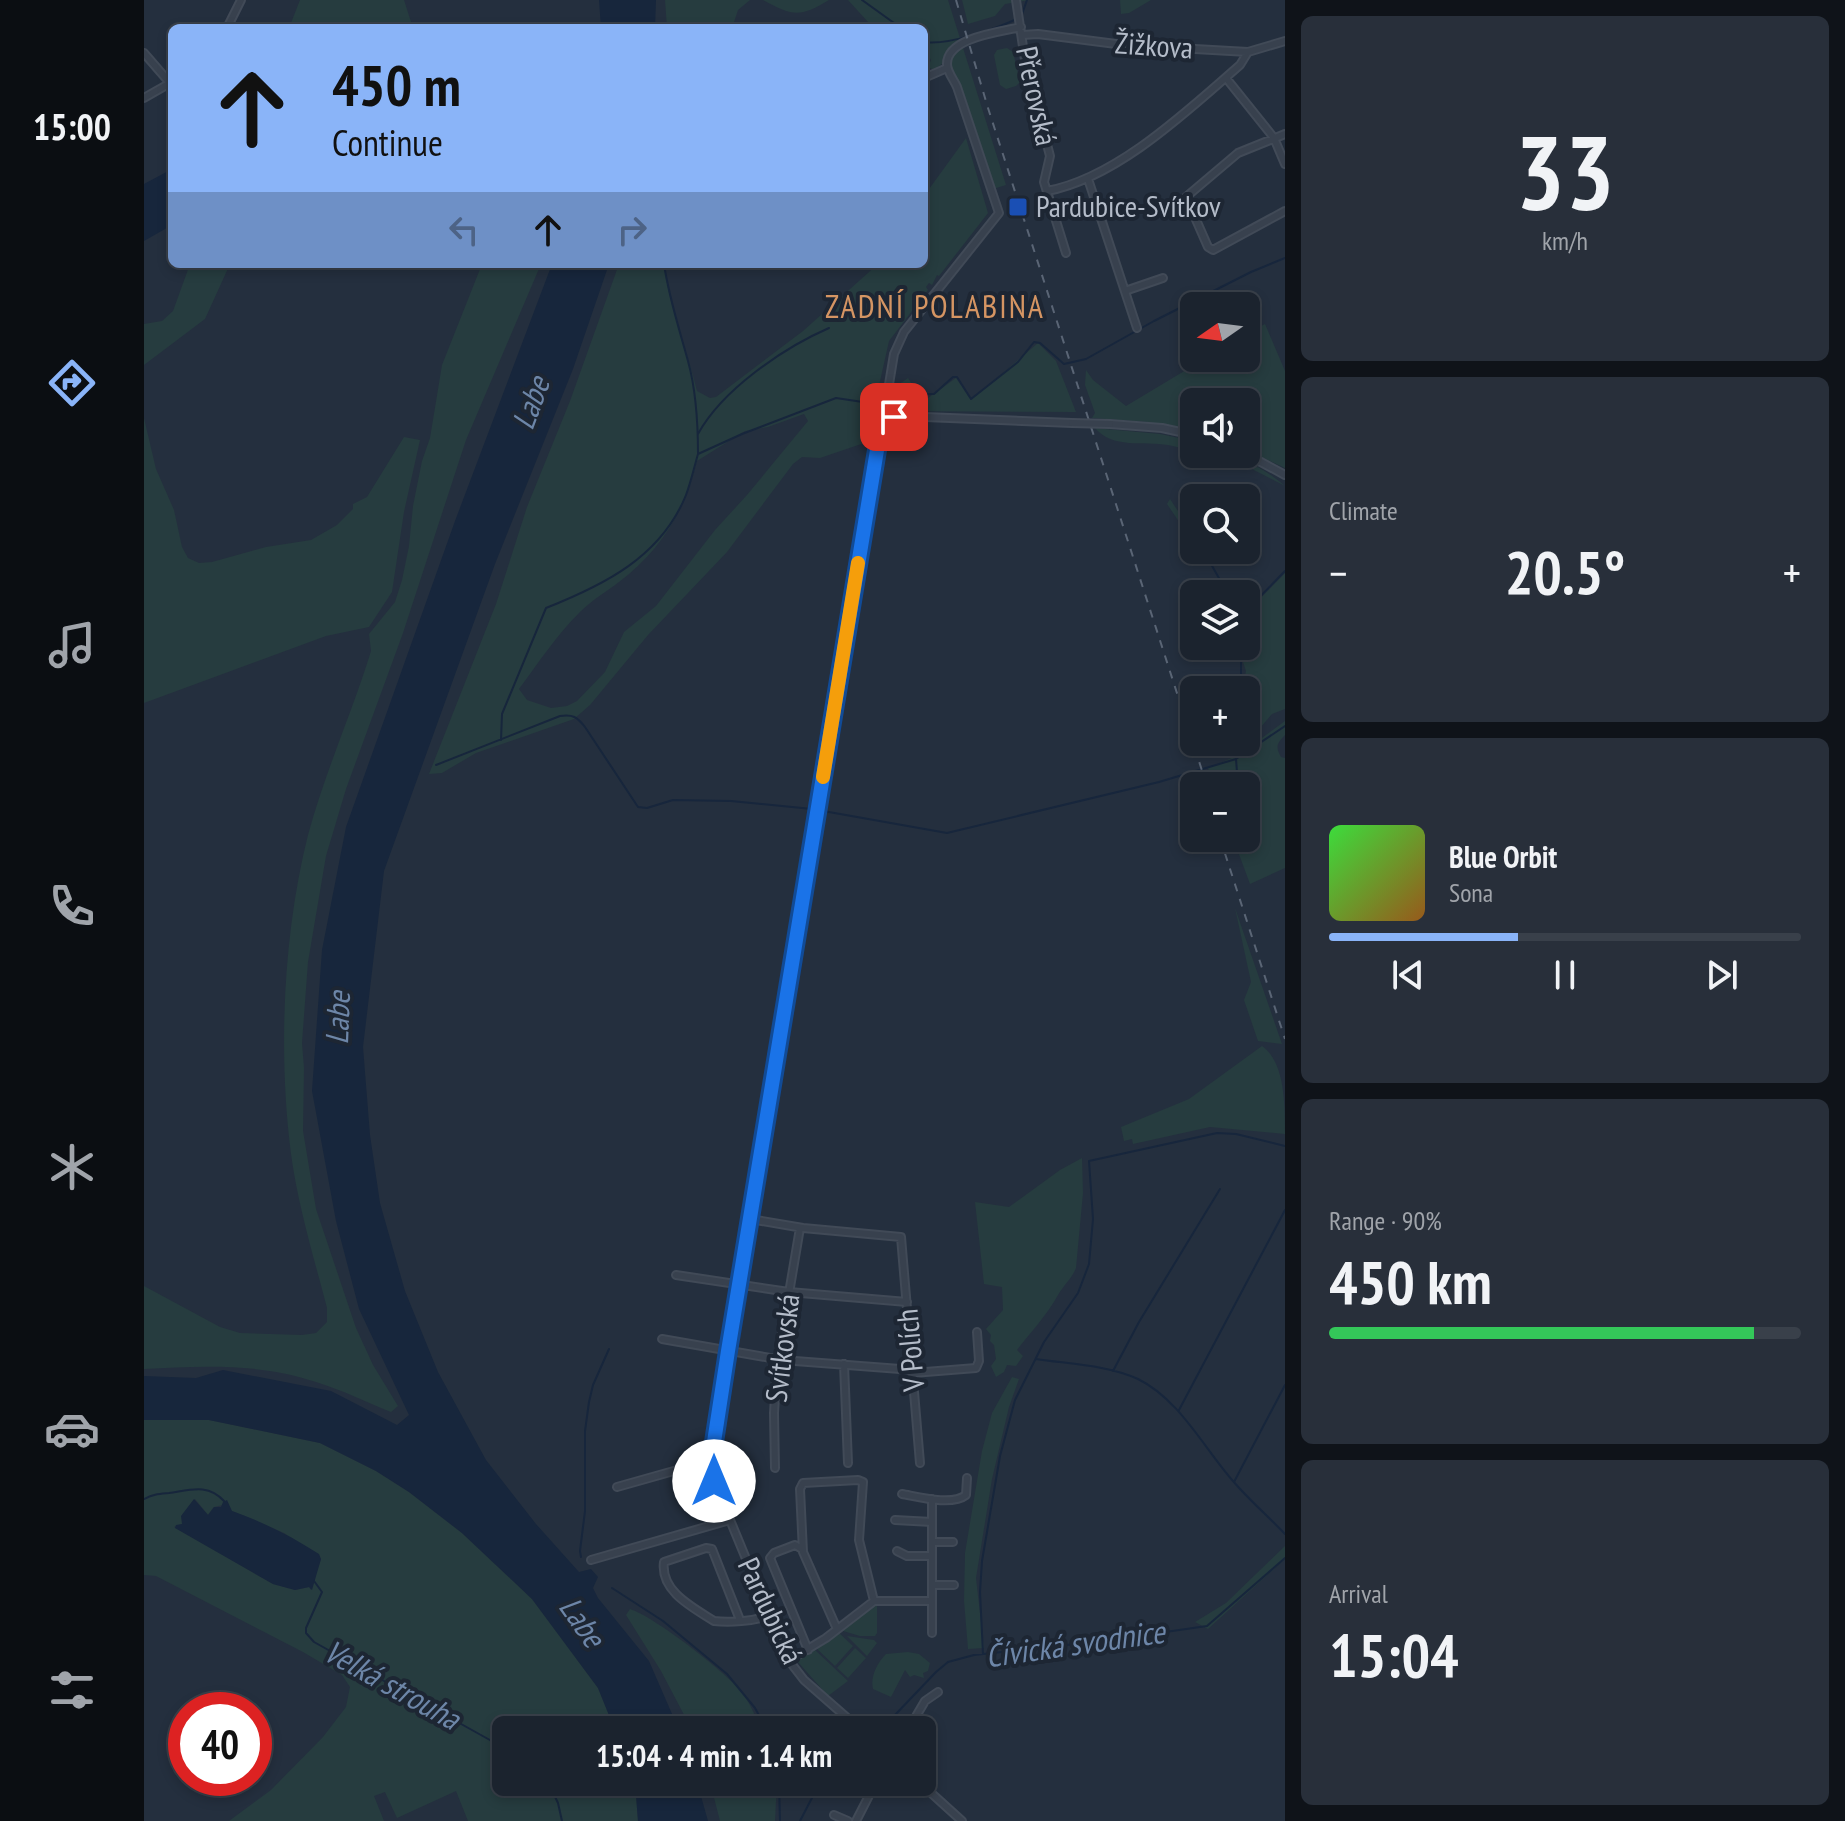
<!DOCTYPE html>
<meta charset="utf-8">
<style>
:root{--surface:#1b232e;--page:#282f3a;--text:#f1f3f6;--muted:#a0a4aa;--line:#39404a;--accent:#8ab4f8}
body{margin:0;font-family:"PT Sans Narrow",sans-serif;background:var(--page);color:var(--text);height:100vh;display:flex;flex-direction:column;font-size:30px;white-space:nowrap}
*{box-sizing:border-box;margin:0}
p{font-size:26px;color:var(--muted)}
.icon{flex:none;width:44px;height:44px;fill:none;stroke:currentColor;stroke-width:2;stroke-linecap:round;stroke-linejoin:round}
.map{position:relative;flex:1;overflow:hidden}
.drawer{display:flex;flex-direction:column;gap:16px;padding:16px;background:#0f1319;width:560px}
.drawer>*{flex:none}
.hud{position:absolute;left:24px;top:24px;width:760px;height:244px;border-radius:12px;box-shadow:0 4px 12px #0003,0 0 0 2px var(--line);background:#8ab4f8;color:#111;overflow:hidden}
.needle{width:52px;rotate:256deg}
.tools{position:absolute;left:1036px;top:292px;display:grid;gap:16px}
.tools a{display:grid;place-items:center;width:80px;height:80px;border-radius:12px;background:var(--surface);box-shadow:0 4px 12px #0003,0 0 0 2px var(--line);font-size:40px}
.speed{position:absolute;left:24px;top:1692px;display:flex;gap:16px;font-size:40px;font-weight:700;text-align:center}
.speed>*{display:grid;place-content:center;width:104px;height:104px;border-radius:50%;background:var(--surface);box-shadow:0 4px 12px #0003,0 0 0 2px var(--line);line-height:1}
.speed .limit{border:12px solid #d22;background:#fff;color:#111}
.pin{position:absolute;display:grid;place-items:center;width:68px;height:68px;color:#fff;margin:-34px;border-radius:16px;box-shadow:0 4px 12px #0006}
.me{position:absolute;width:88px;margin:-44px;rotate:0deg;stroke-linejoin:round;filter:drop-shadow(0 0 6px #0008)}
.turn{display:flex;align-items:center;gap:28px;height:168px;padding:0 32px;font-size:36px}
.turn .icon{width:104px;height:104px;stroke-width:2.5}
.turn b{display:block;font-size:56px;line-height:68px}
.lanes{display:flex;align-items:center;height:76px;padding:0 32px;background:#0003;justify-content:center;gap:40px;direction:ltr}
.lanes .off{opacity:.35}
.big{font-size:60px;font-weight:800;line-height:1.1}
.drawer .tile{flex:1;display:flex;flex-direction:column;justify-content:center;gap:12px;min-width:0;padding:0 28px;border-radius:12px;background:var(--page)}
.drawer .dial{align-items:center;gap:0}
.dial b{font-size:104px;line-height:1}
.song{display:flex;align-items:center;gap:24px}
.cover{width:96px;height:96px;border-radius:12px;background:linear-gradient(135deg,hsl(120 70% 55%),hsl(30 70% 35%))}
.played{height:8px;border-radius:4px;background:linear-gradient(90deg,var(--accent) 40%,var(--line) 40%)}
.keys{display:flex;justify-content:space-around;direction:ltr}
.heat{display:flex;justify-content:space-between;align-items:center;font-size:44px;direction:ltr}
.charge{height:12px;border-radius:6px;background:linear-gradient(90deg,#34c759 90%,var(--line) 0)}
.trip{position:absolute;left:348px;top:1716px;width:444px;height:80px;border-radius:12px;background:var(--surface);box-shadow:0 4px 12px #0003,0 0 0 2px var(--line);font-weight:800;line-height:80px;text-align:center}
main{display:flex;flex:1;min-height:0}
.menu{display:flex;flex-direction:column;width:144px;justify-content:space-around;align-items:center;background:#0b0e12;color:var(--muted)}
.menu .icon{width:56px;height:56px}
.menu .on{color:var(--accent)}
.menu b{font-size:36px;color:var(--text)}
.map>svg:first-child{display:block}
</style>
<main>
<nav class="menu">
<b>15:00</b>
<svg class="icon on" aria-label="directions" viewBox="0 0 24 24"><path d="M12 3l9 9-9 9-9-9zM9 14v-3h6M13 9l2 2-2 2"/></svg>
<svg class="icon" aria-label="music" viewBox="0 0 24 24"><path d="M9 18V5l10-2v13"/><circle cx="6" cy="18" r="3"/><circle cx="16" cy="16" r="3"/></svg>
<svg class="icon" aria-label="phone" viewBox="0 0 24 24"><path d="M5 4h4l2 5-3 2q2 4 5 5l2-3 5 2v4C11 20 4 13 5 4z"/></svg>
<svg class="icon" aria-label="climate" viewBox="0 0 24 24"><path d="M12 3v18M4 7l16 10M4 17L20 7"/></svg>
<svg class="icon" aria-label="car" viewBox="0 0 24 24"><path d="M5 17H2v-5l4-1 3-4h7l3 4 3 1v5h-3M9 17h6M6 11h13"/><circle cx="7" cy="17" r="2"/><circle cx="17" cy="17" r="2"/></svg>
<svg class="icon" aria-label="filters" viewBox="0 0 24 24"><path d="M4 7h16M4 17h16"/><circle cx="9" cy="7" r="2"/><circle cx="15" cy="17" r="2"/></svg>
</nav>
<div class="map">
<svg width="1141" height="1821" viewBox="0 0 1141 1821">
<rect width="100%" height="100%" fill="#242f3e"/>
<path fill="#263c3f" fill-rule="evenodd" d="M 156,0 L 260,0 L 269,28 L 145,28 Z
M 521,0 L 606,0 L 594,10 L 588,28 L 523,28 Z
M 619,0 L 685,0 C 655,18 649,16 619,0 Z
M 704,0 L 804,0 L 862,185 L 849,189 C 841,165 817,73 799,63 L 790,70 L 784,67 L 787,60 L 780,49 L 780,28 L 749,28 L 724,22 Z
M 818,0 L 886,0 L 861,4 L 851,16 L 824,24 Z
M 976,0 L 1007,0 L 985,13 L 977,14 Z
M 863,48 L 869,52 L 876,82 L 872,86 L 862,89 L 856,85 L 850,55 L 853,50 Z
M 822,138 L 844,213 L 795,276 L 793,275 L 788,285 L 785,283 L 782,287 L 784,290 L 745,341 L 730,408 L 731,414 L 725,414 L 727,444 L 723,442 L 676,458 L 658,457 L 649,464 L 583,552 L 504,635 L 446,705 L 430,719 L 332,753 L 298,773 L 285,774 L 352,604 L 383,507 L 426,401 L 475,264 L 520,264 C 525,308 543,348 553,391 L 566,398 L 572,397 L 659,331 L 734,264 L 780,264 L 780,196 ZM 660,414 L 664,421 L 603,495 L 571,530 L 512,606 L 480,632 L 461,672 L 433,701 L 423,706 L 407,708 L 383,700 L 375,689 C 395,662 412,636 436,612 C 448,600 462,592 475,582 C 517,550 541,511 553,461 L 601,431 L 624,427 Z
M 46,264 L 86,264 L 61,319 L 0,365 L 0,324 L 18,321 L 29,311 Z
M 338,264 L 397,264 L 322,440 L 259,633 L 202,789 L 182,856 L 164,962 L 158,1043 L 160,1068 L 159,1131 L 172,1209 L 212,1328 L 229,1365 L 254,1406 L 247,1412 C 222,1402 198,1390 172,1382 C 117,1363 57,1366 0,1369 L 0,1286 L 76,1327 L 96,1333 L 158,1335 L 172,1333 L 183,1322 L 183,1308 C 170,1258 154,1206 147,1154 C 134,1053 139,934 164,835 C 181,772 208,713 227,651 L 225,634 L 251,602 L 258,580 L 265,546 L 269,506 L 278,461 L 286,438 L 298,365 Z
M 1121,324 L 1141,371 L 1141,468 L 1102,450 L 1102,402 L 1050,402 L 1050,431 L 1003,422 L 948,418 L 951,413 L 941,385 L 942,370 L 949,380 L 982,406 L 1062,358 L 1102,358 L 1102,334 Z
M 894,343 L 912,361 L 932,412 L 746,411 L 784,398 L 812,378 L 827,400 Z
M 764,378 L 770,387 L 753,400 L 746,401 L 748,389 Z
M 0,418 L 12,469 L 30,510 L 38,547 L 44,558 L 55,563 L 68,562 L 122,547 L 167,540 L 193,525 L 209,509 L 209,504 L 223,497 L 260,437 L 276,440 L 260,512 L 248,592 L 225,627 L 182,636 L 0,703 Z
M 951,428 L 1016,434 L 1050,441 L 1050,451 C 1042,449 1033,447 1024,445 C 1000,441 968,449 951,428 Z
M 1065,454 C 1095,454 1118,467 1141,486 L 1102,466 Z
M 1026,499 L 1050,535 L 1050,544 L 1023,504 Z
M 1141,573 L 1141,709 L 1128,714 L 1104,742 L 1104,696 L 1099,689 L 1102,671 L 1099,662 L 1099,646 L 1102,646 L 1102,620 L 1110,605 Z
M 1141,721 L 1141,735 C 1133,743 1131,747 1137,757 L 1141,758 L 1141,868 L 1106,884 L 1089,838 L 1102,838 L 1102,786 L 1070,786 L 1064,768 L 1095,755 Z
M 1091,908 L 1138,1044 L 1114,1041 L 1100,1000 L 1107,982 Z
M 1118,1046 C 1141,1062 1141,1104 1141,1134 L 1066,1127 L 989,1144 L 988,1139 L 980,1141 L 977,1127 L 1045,1099 Z
M 938,1158 L 939,1193 L 932,1268 C 928,1278 920,1285 914,1295 C 903,1315 886,1333 873,1350 L 879,1356 L 872,1366 L 863,1365 L 860,1372 L 852,1377 L 847,1366 L 852,1359 L 850,1345 L 846,1341 L 847,1335 L 842,1329 L 859,1310 L 858,1287 L 840,1284 L 831,1202 L 865,1207 L 916,1170 Z
M 868,1377 L 875,1379 L 865,1407 L 848,1479 L 832,1578 L 840,1648 L 824,1649 L 820,1601 L 821,1553 L 838,1451 L 848,1413 Z
M 0,1420 L 65,1420 L 176,1443 L 232,1471 L 265,1492 L 318,1533 L 388,1599 L 454,1688 L 471,1730 L 362,1730 L 362,1782 L 491,1782 L 494,1821 L 324,1821 L 312,1791 L 253,1818 L 241,1792 L 230,1796 L 240,1821 L 85,1821 L 127,1790 L 179,1737 L 202,1707 L 206,1687 L 198,1675 L 159,1652 L 12,1576 L 0,1575 ZM 51,1499 L 64,1515 L 70,1507 L 79,1505 L 79,1502 L 88,1511 L 140,1533 L 177,1559 L 167,1590 L 165,1587 L 151,1590 L 129,1584 L 30,1527 L 38,1524 L 39,1514 Z
M 1141,1546 L 1141,1559 L 1064,1629 L 1051,1622 L 1082,1603 Z
M 733,1604 L 733,1633 L 731,1636 L 716,1636 L 696,1630 L 726,1606 Z
M 486,1609 C 511,1617 580,1671 597,1691 C 606,1702 611,1717 618,1730 L 548,1730 L 517,1671 L 482,1615 Z
M 694,1632 L 709,1646 L 691,1666 L 672,1648 Z
M 703,1636 L 730,1640 L 733,1643 L 723,1656 Z
M 711,1648 L 722,1658 L 704,1678 L 693,1668 Z
M 670,1649 L 704,1681 L 684,1696 L 654,1662 L 655,1658 Z
M 764,1652 L 775,1654 L 786,1663 L 784,1671 L 779,1673 L 780,1678 L 770,1675 L 766,1677 L 761,1670 L 747,1697 L 729,1689 C 726,1677 733,1663 742,1654 Z
M 566,1782 L 633,1782 L 631,1821 L 576,1821 Z"/>
<path fill="#17263c" d="M 455,0 L 512,0 L 511,28 L 457,28 Z
M 28,169 L 28,225 L 0,241 L 0,184 Z
M 408,264 L 465,264 L 429,369 L 351,564 L 240,871 L 219,1047 L 226,1135 L 236,1203 L 261,1291 L 294,1372 L 342,1460 L 392,1524 L 435,1572 L 447,1569 L 454,1577 L 449,1588 L 454,1598 L 505,1661 L 535,1730 L 471,1730 L 454,1688 L 388,1599 L 318,1533 L 265,1492 L 232,1471 L 176,1443 L 65,1420 L 0,1420 L 0,1376 L 52,1378 L 79,1370 L 187,1391 L 253,1425 L 265,1415 L 215,1309 L 192,1221 L 168,1091 L 178,950 L 202,827 L 311,521 Z
M 50,1499 L 64,1515 L 70,1507 L 77,1507 L 79,1502 L 83,1500 L 88,1511 C 119,1522 147,1536 175,1554 L 177,1559 L 168,1590 L 165,1587 L 151,1590 L 129,1584 L 31,1528 L 32,1525 L 38,1524 L 37,1516 Z
M 491,1782 L 553,1782 L 564,1821 L 494,1821 Z"/>
<g fill="none" stroke-linecap="round" stroke-linejoin="round">
<path stroke="#17263c" stroke-width="2" d="M 718,0 L 757,28
M 780,42 C 803,46 855,28 877,17 L 883,0
M 520,264 C 525,298 535,328 544,361 C 552,390 554,424 554,454
M 735,404 L 738,405
M 744,406 C 763,402 769,393 790,394 L 809,377 L 813,377 L 827,399 L 874,362 L 890,342 L 896,343 L 920,364 L 942,359 L 1010,321 L 1107,272 L 1141,258
M 554,434 C 578,390 639,348 685,328
M 1036,512 L 1050,535
M 1059,550 L 1084,594
M 1102,611 L 1141,571
M 1097,690 L 1097,646
M 357,740 L 358,714 L 402,608 C 460,585 517,557 542,495 C 547,482 550,468 554,454 L 598,434 L 692,398 L 732,404
M 1096,757 L 1096,742
M 1092,759 L 1094,786
M 292,765 L 416,716 C 429,714 433,717 441,727 L 494,807 L 503,808 L 529,800 L 587,801 L 668,809 L 803,833 L 1015,782 L 1092,759 L 1141,726
M 892,1359 C 924,1364 964,1365 994,1379 C 1035,1399 1060,1448 1089,1481 C 1105,1500 1124,1516 1141,1534
M 969,1371 L 995,1322 L 1076,1189
M 1035,1410 L 1141,1210
M 1090,1482 L 1141,1385
M 0,1499 C 10,1494 14,1494 25,1493 C 46,1490 64,1483 80,1501
M 437,1557 L 436,1551 L 441,1511 L 441,1431 L 445,1402 L 449,1385 L 465,1349
M 170,1581 L 178,1592 L 162,1628 L 162,1633 L 170,1642 L 362,1749
M 468,1588 L 519,1621 L 583,1674 L 611,1708 L 623,1730
M 839,1654 L 836,1592 L 838,1561 L 856,1456 L 871,1400 L 900,1342 L 934,1293 L 945,1264 L 949,1219 L 945,1161 L 1073,1133 L 1092,1134 L 1141,1146
M 721,1730 L 726,1725 L 750,1716 L 792,1672 L 804,1662 L 830,1655 L 959,1641 L 1063,1626 L 1141,1558
M 404,1782 L 414,1803 L 418,1821
M 635,1782 L 636,1821
M 656,1821 L 670,1794 L 683,1782"/>
<g stroke="#414a57" stroke-width="10">
<path id="minor" d="M 872,0 L 881,60 L 906,156 L 900,182 L 922,253
M 83,28 L 97,0
M 878,35 L 894,34 L 980,45 L 1104,52 L 1141,41
M 0,53 L 26,83
M 780,78 L 803,68
M 1082,78 L 1130,138 L 1141,164
M 0,98 L 28,82
M 1141,134 L 1094,153 L 1042,197 L 1064,247 L 1069,250 L 1141,211
M 944,179 L 993,328
M 903,191 C 973,178 1043,111 1096,65 L 1104,52
M 981,291 L 1019,278
M 739,424 L 748,418 L 756,416 L 928,423
M 966,424 L 1018,428 L 1050,435
M 1102,454 L 1141,475
M 606,1219 L 659,1228 L 757,1237 L 776,1463
M 532,1275 L 645,1292 L 763,1302
M 518,1339 L 638,1360 L 769,1370
M 700,1364 L 704,1463
M 769,1373 L 832,1368 L 835,1361 L 833,1332
M 631,1468 L 630,1413 L 633,1364 L 656,1228
M 473,1487 L 558,1463 L 567,1462
M 758,1494 C 775,1497 808,1506 822,1495 L 823,1478
M 751,1520 L 788,1522
M 788,1542 L 809,1542
M 658,1549 L 651,1545 L 630,1553 L 626,1558 L 664,1650
M 753,1551 L 763,1556 L 788,1556
M 447,1560 L 586,1520
M 788,1585 L 810,1585
M 730,1601 L 788,1601
M 596,1620 L 568,1549 L 562,1548 L 520,1562 C 516,1591 548,1607 570,1621 C 586,1623 609,1621 625,1616
M 693,1629 L 659,1552 L 656,1489 L 659,1483 L 714,1480 L 719,1482 L 715,1540 L 730,1601
M 788,1633 L 788,1499
M 644,1661 L 682,1638 L 730,1601
M 717,1730 L 660,1680 L 643,1658 L 572,1486 L 568,1470 L 568,1455 L 750,354 L 760,332 L 855,213 L 813,87 C 810,80 803,72 803,64 C 803,37 857,32 877,27
M 764,1730 L 781,1701 L 794,1692
M 775,1782 L 818,1821
M 690,1815 L 704,1821
M 712,1821 L 732,1782"/>
</g>
<use href="#minor" stroke="#38414e" stroke-width="6"/>
<path stroke="#5a6575" stroke-width="2" stroke-dasharray="8 8" stroke-linecap="butt" d="M 812,0 L 844,108 L 1063,786
M 1076,838 L 1141,1039"/>
<g stroke="#414a57" stroke-width="10" stroke-linecap="butt">
<path id="minor-bridge" d="M 928,423 L 966,424"/>
</g>
<use href="#minor-bridge" stroke="#38414e" stroke-width="6"/>
</g>
<g fill="none" stroke-linecap="round" stroke-linejoin="round">
<g stroke="#114b97" stroke-width="20">
<path id="route" d="M 570,1481 L 568,1455 L 584,1351 L 736,432 L 739,424 L 750,417"/>
</g>
<use href="#route" stroke="#1a73e8" stroke-width="14"/>
<path stroke="#f59e0b" stroke-width="14" d="M 679,777 L 714,563"/>
</g>
<rect fill="#1a4fb4" stroke="#1d2633" stroke-width="3" x="864" y="197" width="20" height="20" rx="4"/>
<g text-anchor="middle" stroke-width="8" stroke-linejoin="round" paint-order="stroke">
<g font-size="30" fill="#b4bcc9" stroke="#1d2633">
<text transform="translate(1010 46) rotate(4)" y="10">Žižkova</text>
<text transform="translate(892 96) rotate(78)" y="10">Přerovská</text>
<text transform="translate(639 1348) rotate(-83)" y="10">Svítkovská</text>
<text transform="translate(767 1350) rotate(-95)" y="10">V Polích</text>
<text transform="translate(626 1611) rotate(65)" y="10">Pardubická</text>
</g>
<g font-size="30" fill="#b4bcc9" stroke="#1d2633" text-anchor="start">
<text x="892" y="217">Pardubice-Svítkov</text>
</g>
<g font-size="32" letter-spacing="2" fill="#d59563" stroke="#1d2633">
<text x="791" y="318">ZADNÍ POLABINA</text>
</g>
<g font-size="32" font-style="italic" fill="#6d86a8" stroke="#1d2633">
<text transform="translate(387 403) rotate(-70)" y="11">Labe</text>
<text transform="translate(194 1018) rotate(-88)" y="11">Labe</text>
<text transform="translate(438 1622) rotate(55)" y="11">Labe</text>
<text transform="translate(931 1644) rotate(-8)" y="11">Čívická svodnice</text>
<text transform="translate(248 1685) rotate(29)" y="11">Velká strouha</text>
</g>
</g>
</svg>
<div class="tools">
<a><svg class="needle" viewBox="-14 -14 28 28"><path d="M0-13l5 13h-10z" fill="#e53935"/><path d="M0 13l5-13h-10z" fill="#a0a4aa"/></svg></a>
<a><svg class="icon" aria-label="sound" viewBox="0 0 24 24"><path d="M4 9h4l5-4v14l-5-4H4zM17 9q2 3 0 6"/></svg></a>
<a><svg class="icon" aria-label="search" viewBox="0 0 24 24"><circle cx="10" cy="10" r="6"/><path d="M15 15l6 6"/></svg></a>
<a><svg class="icon" aria-label="layers" viewBox="0 0 24 24"><path d="M12 4l9 5-9 5-9-5zM3 14l9 5 9-5"/></svg></a>
<a>+</a>
<a>−</a>
</div>
<div class="speed"><div class="limit">40</div></div>
<div class="pin" style="left:750px;top:417px;background:#d93025"><svg class="icon" aria-label="arrive" viewBox="0 0 24 24"><path d="M6 21V4h12l-3 4 3 4H6"/></svg></div>
<svg class="me" style="left:570px;top:1481px" viewBox="-20 -20 40 40"><circle r="19" fill="#fff"/><path d="M0-13L10 11 0 6-10 11z" fill="#1a73e8"/></svg>
<div class="trip">15:04 · 4 min · 1.4 km</div>
<div class="hud">
<div class="turn"><svg class="icon" aria-label="ahead" viewBox="0 0 24 24"><path d="M12 20V5M6 11l6-6 6 6"/></svg><div><b>450 m</b>Continue</div></div>
<div class="lanes"><svg class="icon off" aria-label="left" viewBox="0 0 24 24"><path d="M17 20v-9H6M10 6l-5 5 5 5"/></svg><svg class="icon" aria-label="ahead" viewBox="0 0 24 24"><path d="M12 20V5M6 11l6-6 6 6"/></svg><svg class="icon off" aria-label="right" viewBox="0 0 24 24"><path d="M7 20v-9h11M14 6l5 5-5 5"/></svg></div>
</div>
</div>
<section class="drawer">
<div class="tile dial"><b>33</b><p>km/h</p></div>
<div class="tile"><p>Climate</p>
<div class="heat"><a>−</a><b class="big">20.5°</b><a>+</a></div>
</div>
<div class="tile">
<div class="song"><i class="cover"></i><div><b>Blue Orbit</b><p>Sona</p></div></div>
<div class="played"></div>
<div class="keys"><svg class="icon" aria-label="previous" viewBox="0 0 24 24"><path d="M18 5L8 12l10 7zM5 5v14"/></svg><svg class="icon" aria-label="pause" viewBox="0 0 24 24"><path d="M8 5v14M16 5v14"/></svg><svg class="icon" aria-label="next" viewBox="0 0 24 24"><path d="M6 5l10 7-10 7zM19 5v14"/></svg></div>
</div>
<div class="tile"><p>Range · 90%</p><b class="big">450 km</b><div class="charge"></div></div>
<div class="tile"><p>Arrival</p><b class="big">15:04</b></div>
</section>
</main>
